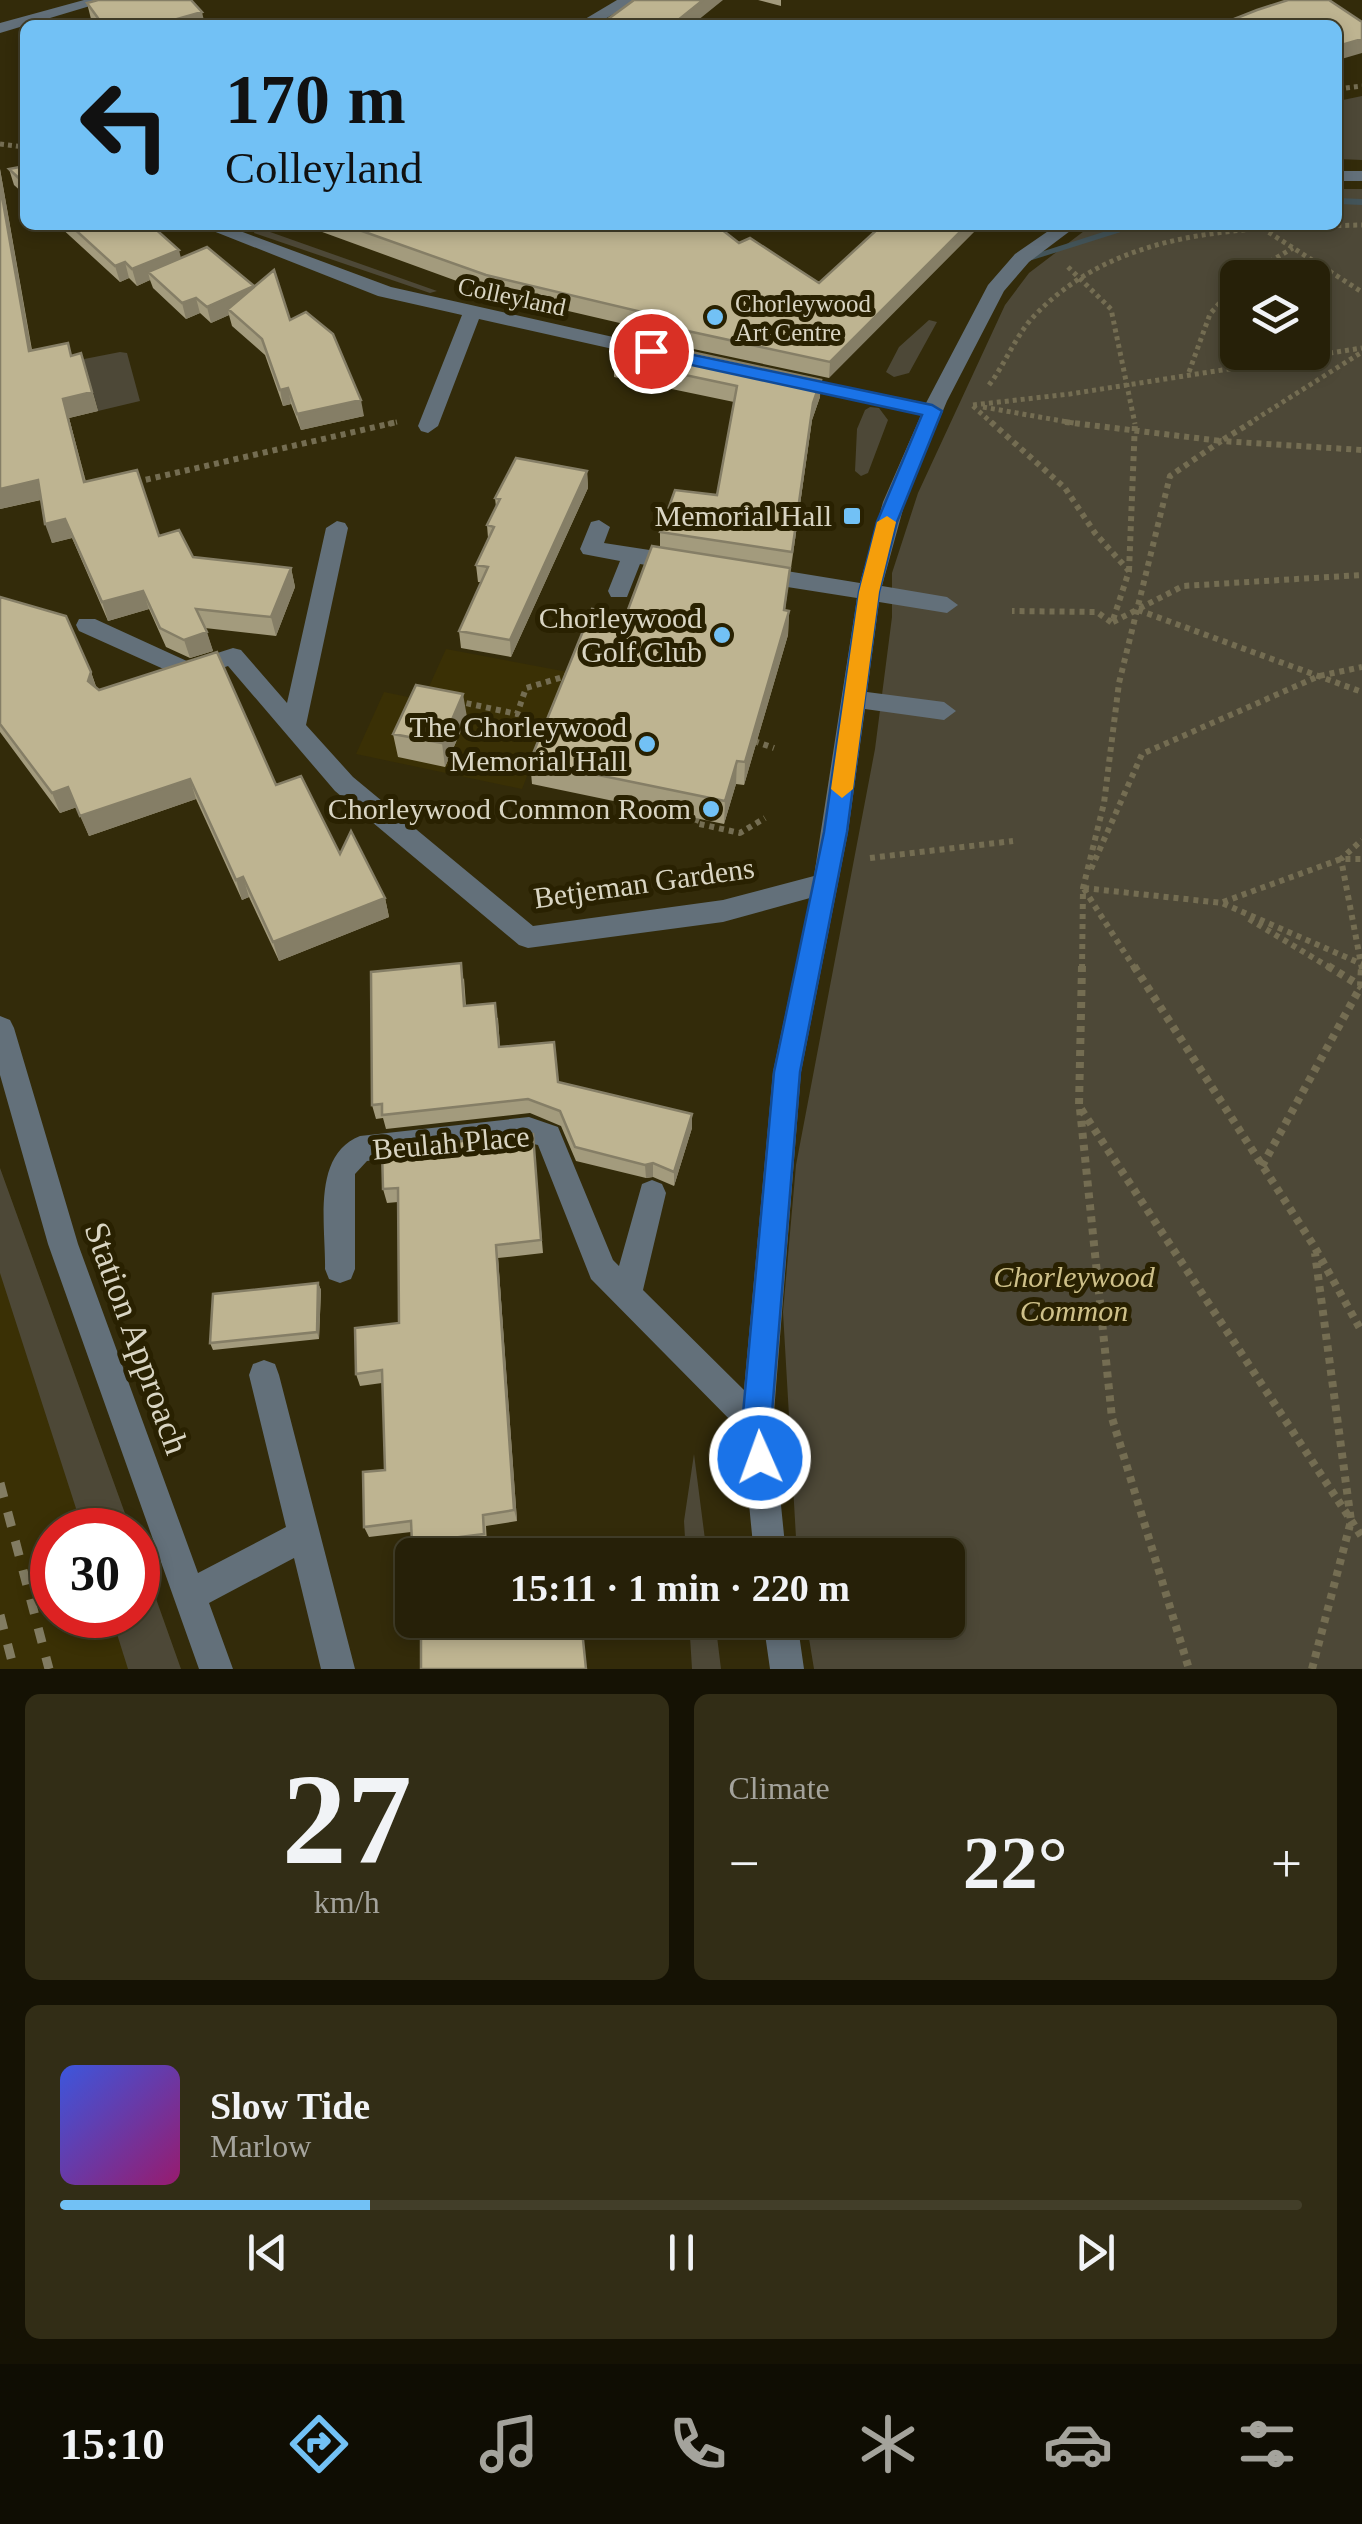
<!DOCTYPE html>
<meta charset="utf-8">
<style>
:root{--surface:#262008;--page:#322d16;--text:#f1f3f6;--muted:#a4a39c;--line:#423e29;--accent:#72c1f5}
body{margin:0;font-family:"Times New Roman",serif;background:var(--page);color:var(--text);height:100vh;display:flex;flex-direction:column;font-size:38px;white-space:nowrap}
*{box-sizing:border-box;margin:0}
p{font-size:32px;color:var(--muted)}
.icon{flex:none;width:55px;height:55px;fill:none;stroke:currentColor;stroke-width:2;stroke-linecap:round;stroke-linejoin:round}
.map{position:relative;height:1669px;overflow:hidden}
.side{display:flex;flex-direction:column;gap:25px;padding:25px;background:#151204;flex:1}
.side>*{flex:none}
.top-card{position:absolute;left:20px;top:20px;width:1322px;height:210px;border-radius:15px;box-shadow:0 5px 15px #0003,0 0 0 2px var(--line);background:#72c1f5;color:#111;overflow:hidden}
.tools{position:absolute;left:1220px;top:260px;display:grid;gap:20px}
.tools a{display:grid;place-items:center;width:110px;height:110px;border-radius:15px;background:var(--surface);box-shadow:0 5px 15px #0003,0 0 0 2px var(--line);font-size:50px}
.speed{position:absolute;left:30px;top:1508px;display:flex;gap:20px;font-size:50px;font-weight:700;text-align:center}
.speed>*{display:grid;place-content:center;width:130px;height:130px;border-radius:50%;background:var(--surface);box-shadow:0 5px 15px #0003,0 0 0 2px var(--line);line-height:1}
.speed .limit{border:15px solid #d22;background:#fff;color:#111}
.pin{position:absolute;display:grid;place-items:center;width:85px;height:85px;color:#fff;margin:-42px;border:5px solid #fff;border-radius:50%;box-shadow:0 2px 10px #0007}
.me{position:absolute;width:110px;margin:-55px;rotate:358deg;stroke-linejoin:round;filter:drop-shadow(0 0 8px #0008)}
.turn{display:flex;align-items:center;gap:35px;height:210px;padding:0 40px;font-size:45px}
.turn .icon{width:130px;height:130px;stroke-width:2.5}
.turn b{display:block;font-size:70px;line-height:85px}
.big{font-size:75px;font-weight:700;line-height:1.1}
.side .tile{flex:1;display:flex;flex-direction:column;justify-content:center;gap:15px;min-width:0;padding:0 35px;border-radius:15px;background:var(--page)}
.side .dial{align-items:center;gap:0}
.dial b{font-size:130px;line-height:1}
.song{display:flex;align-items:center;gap:30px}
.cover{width:120px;height:120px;border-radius:15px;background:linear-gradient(135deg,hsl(230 70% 55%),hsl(320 70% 35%))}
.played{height:10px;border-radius:5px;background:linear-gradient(90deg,var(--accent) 25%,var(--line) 25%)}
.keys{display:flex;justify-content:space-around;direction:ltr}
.heat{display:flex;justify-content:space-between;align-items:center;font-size:55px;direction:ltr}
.side .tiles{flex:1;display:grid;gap:25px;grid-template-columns:1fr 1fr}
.tile:last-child{grid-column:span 2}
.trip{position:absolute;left:395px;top:1538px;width:570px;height:100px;border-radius:15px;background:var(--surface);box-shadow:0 5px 15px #0003,0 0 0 2px var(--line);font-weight:700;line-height:100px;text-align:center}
.tab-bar{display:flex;height:160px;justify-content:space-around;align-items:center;background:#0f0d03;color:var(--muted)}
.tab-bar .icon{width:70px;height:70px}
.tab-bar .selected{color:var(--accent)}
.tab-bar b{font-size:45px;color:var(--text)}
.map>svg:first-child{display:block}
</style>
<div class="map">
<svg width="1362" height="1669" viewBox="0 0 1362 1669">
<rect width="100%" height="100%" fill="#332b0a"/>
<path fill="#3a3005" d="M 446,649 L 568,672 L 522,789 L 356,754 L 384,692 L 423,700 Z
M 0,1168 L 131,1530 L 52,1530 L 52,1615 L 138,1615 L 138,1548 L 181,1669 L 0,1669 Z"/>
<path fill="#4d4837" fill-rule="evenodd" d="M 1362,96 L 1362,160 L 1338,159 L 1338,101 Z
M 1338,189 L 1362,189 L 1362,1669 L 814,1669 L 806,1620 L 948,1620 L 948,1555 L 797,1555 L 783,1312 L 796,1165 L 875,749 L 892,617 L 892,573 L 918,493 L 1005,305 L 1029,273 L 1088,228 L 1096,225 L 1338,225 ZM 1238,278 L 1312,278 L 1312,352 L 1238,352 Z
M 256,227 L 437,291 L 430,293 L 254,233 Z
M 929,320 L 937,322 L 909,373 L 894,377 L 886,372 L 899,347 Z
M 120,352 L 127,353 L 140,401 L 98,411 L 87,373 L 74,361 Z
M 870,407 L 879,408 L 888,420 L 868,473 L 861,476 L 855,471 L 857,429 L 865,410 Z
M 0,1168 L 131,1530 L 83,1530 L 0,1273 Z
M 694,1454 L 707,1555 L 686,1555 L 684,1521 Z
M 138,1548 L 181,1669 L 128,1669 L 111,1615 L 138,1615 Z
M 689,1620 L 715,1620 L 721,1669 L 692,1669 Z"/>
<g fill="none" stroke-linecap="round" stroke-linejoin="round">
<path fill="#435459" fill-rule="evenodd" d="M 1338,198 L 1362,199 L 1362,205 L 1338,204 Z
M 1125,225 L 1143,225 L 1032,260 L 1024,260 L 1022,258 Z"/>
<path stroke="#746d52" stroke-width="5" stroke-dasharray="4 4" stroke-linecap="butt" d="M 1338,89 L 1362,86
M 0,144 L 25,147
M 1262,228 L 1362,292
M 1068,267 L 1111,309 L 1135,424
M 1242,278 L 1293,248
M 1189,372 L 1210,314 L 1238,282
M 989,385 C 1006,363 1016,334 1036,314 C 1122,226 1247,228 1362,225
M 973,405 L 1070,394 L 1362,348
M 973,406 L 993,424
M 983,407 L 1079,424
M 388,424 L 397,422
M 1248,424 L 1362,352"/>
<path stroke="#746d52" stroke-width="6" stroke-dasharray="5 5" stroke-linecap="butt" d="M 991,422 L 1065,488 L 1095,533 L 1129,571 L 1112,623 L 1097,612 L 1012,611
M 1065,422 L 1221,441 L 1252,422
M 136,482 L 397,422
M 1129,571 L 1135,422
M 1138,610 L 1362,692
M 1113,622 L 1183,586 L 1362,575
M 459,706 L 461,702 L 517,714 L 526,688 L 573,674
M 754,741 L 774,748
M 697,818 L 695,823 L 740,833 L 765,818
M 870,858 L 1013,841
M 1091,869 L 1142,754 L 1319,676 L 1362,667
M 1084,888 L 1222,903 L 1362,964
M 1084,889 L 1135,969
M 1223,902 L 1341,859 L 1362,859
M 1249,919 L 1332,969
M 1082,969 L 1083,888 L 1104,803 L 1119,683 L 1170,476 L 1221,441 L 1362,450
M 1362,969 L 1341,859 L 1362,840"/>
<path stroke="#746d52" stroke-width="8" stroke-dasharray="6 6" stroke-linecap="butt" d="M 1082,966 L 1079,1106 L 1362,1537
M 1134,966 L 1314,1246 L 1362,1332
M 1328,966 L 1362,987
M 1080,1109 L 1112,1418 L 1189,1669
M 1262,1166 L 1361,986 L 1362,966
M 1312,1669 L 1351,1521 L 1315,1253"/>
<path fill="#63707a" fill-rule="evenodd" d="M 84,0 L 110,0 L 0,33 L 0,23 Z
M 617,0 L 637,0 L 595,25 L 575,25 Z
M 1338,171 L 1362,171 L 1362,181 L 1338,181 Z
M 198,225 L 224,225 L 391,287 L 653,346 L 663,352 L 653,358 L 479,319 L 438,426 L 428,433 L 421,431 L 418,426 L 462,315 L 378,296 Z
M 1057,225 L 1078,225 L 1029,262 L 1004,291 L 947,401 L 905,502 L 882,586 L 947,597 L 958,605 L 947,613 L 879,602 L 867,692 L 944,702 L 956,711 L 944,720 L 865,709 L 848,832 L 801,1072 L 773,1425 L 786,1555 L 754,1555 L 742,1432 L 591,1279 L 538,1145 L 529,1143 L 367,1161 L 355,1174 L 355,1269 L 351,1279 L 340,1283 L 329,1279 L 325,1269 C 326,1227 311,1155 360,1136 L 529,1117 L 558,1127 L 613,1260 L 619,1266 L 642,1184 L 652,1180 L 662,1184 L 666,1193 L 643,1290 L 744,1390 L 773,1072 L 810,898 L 723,922 L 528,948 L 519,945 L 335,791 L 228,666 L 188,680 L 79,631 L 76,625 L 79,619 L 95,619 L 189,662 L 233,648 L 241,650 L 287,703 L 326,528 L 337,521 L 345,523 L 348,528 L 306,725 L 353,777 L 533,926 L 723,900 L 814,876 L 857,598 L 756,582 L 745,574 L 756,566 L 860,583 L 883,502 L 921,415 L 790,387 L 780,381 L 790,375 L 926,403 L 988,285 L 1015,254 Z
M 599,520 L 610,527 L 604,543 L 682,555 L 693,563 L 682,571 L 640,564 L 627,597 L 611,597 L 608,591 L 620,561 L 583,554 L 580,549 L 591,522 Z
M 0,1016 L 10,1020 L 14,1028 L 78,1244 L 198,1573 L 286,1527 L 249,1375 L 253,1364 L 264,1360 L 275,1364 L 279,1375 L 355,1669 L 321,1669 L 294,1558 L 209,1603 L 233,1669 L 199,1669 L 48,1244 L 0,1075 Z
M 763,1620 L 797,1620 L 804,1669 L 770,1669 Z"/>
<path stroke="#827c62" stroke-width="9" stroke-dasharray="15 15" stroke-linecap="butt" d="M 0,1483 L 49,1669
M 0,1615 L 14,1669"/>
</g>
<path fill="#a39b7d" d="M 758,0 L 781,0 L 781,6 Z
M 87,3 L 205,25 L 95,25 L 91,19 Z
M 25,166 L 25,195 L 14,185 L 9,169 Z
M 0,169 L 32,350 L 72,356 L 81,353 L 87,372 L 98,411 L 69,418 L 86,482 L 159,536 L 193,557 L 291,568 L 295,587 L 276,636 L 205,628 L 213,651 L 190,658 L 166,647 L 149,609 L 108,621 L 72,538 L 52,543 L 41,500 L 0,509 Z
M 58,225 L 150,225 L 181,259 L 290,320 L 364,416 L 301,430 L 291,404 L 283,406 L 265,355 L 232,326 L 229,315 L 211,323 L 200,313 L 186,319 L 153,288 L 150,280 L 137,286 L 129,278 L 120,282 Z
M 303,225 L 716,225 L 739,243 L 819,283 L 882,225 L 829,378 L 637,337 L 637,327 L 487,292 Z
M 614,360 L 820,397 L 812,420 L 791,568 L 790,568 L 785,610 L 789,611 L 788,635 L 744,785 L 736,784 L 724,824 L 532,784 L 530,761 L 626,615 L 660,547 L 660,532 L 717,495 L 734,402 L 614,377 Z
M 587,471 L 588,488 L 511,657 L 461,648 L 459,631 L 481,582 L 478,582 L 476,565 L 488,538 L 487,525 L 496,507 L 495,498 Z
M 0,597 L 91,672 L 97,689 L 276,785 L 340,854 L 385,898 L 389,917 L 279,961 L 249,897 L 242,900 L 196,799 L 89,836 L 77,807 L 60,813 L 0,732 Z
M 467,717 L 445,767 L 398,757 L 393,734 Z
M 464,978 L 466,1006 L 498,1018 L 500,1047 L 558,1082 L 692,1128 L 674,1186 L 653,1177 L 646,1178 L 576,1161 L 561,1126 L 530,1113 L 386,1129 L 383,1118 L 376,1119 L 372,1105 Z
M 533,1134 L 543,1253 L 498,1258 L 517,1521 L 486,1526 L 487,1544 L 415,1553 L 412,1543 L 411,1532 L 369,1537 L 364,1527 L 385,1470 L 382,1383 L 360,1386 L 356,1374 L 399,1323 L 398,1202 L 387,1203 L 383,1189 Z
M 318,1283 L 321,1290 L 319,1339 L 213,1350 L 210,1343 Z"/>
<path fill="#857e66" d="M 703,0 L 723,0 L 692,25 L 672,25 Z
M 202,12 L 205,25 L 156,25 Z
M 1362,39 L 1362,53 L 1338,60 L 1338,46 Z
M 0,169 L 35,370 L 29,351 L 0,185 Z
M 967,225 L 981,225 L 829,378 L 830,362 Z
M 179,250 L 183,266 L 148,272 L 150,280 L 137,286 L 132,269 Z
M 125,262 L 129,278 L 120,282 L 115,266 Z
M 254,286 L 257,302 L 228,309 L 229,315 L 211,323 L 207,307 Z
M 196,298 L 200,313 L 186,319 L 182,303 Z
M 81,353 L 98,411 L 69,418 L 91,501 L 63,399 Z
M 821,380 L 820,397 L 812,420 L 791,568 L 813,403 Z
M 288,388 L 291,404 L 283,406 L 280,390 Z
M 361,400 L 364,416 L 301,430 L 297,414 Z
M 587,471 L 588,488 L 511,657 L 510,640 Z
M 38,480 L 44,499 L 0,509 L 0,489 Z
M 65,519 L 72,538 L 52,543 L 45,524 Z
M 291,568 L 295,587 L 276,636 L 271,617 Z
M 143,591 L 149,609 L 108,621 L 102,602 Z
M 789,611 L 788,635 L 744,785 L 745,762 Z
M 207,632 L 213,651 L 190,658 L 184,640 Z
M 91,672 L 98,693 L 88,681 Z
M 463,694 L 467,717 L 445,767 L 442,743 Z
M 737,761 L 736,784 L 724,824 L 725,801 Z
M 190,779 L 196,799 L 89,836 L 80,816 Z
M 68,787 L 77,807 L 60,813 L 52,793 Z
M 243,877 L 249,897 L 242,900 L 236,880 Z
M 385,898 L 389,917 L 279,961 L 273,942 Z
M 692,1114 L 692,1128 L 674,1186 L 674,1172 Z
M 653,1163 L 653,1177 L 646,1178 L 645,1165 Z
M 496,1245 L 498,1258 L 517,1521 L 514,1510 Z
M 318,1283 L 321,1290 L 319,1339 L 317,1332 Z"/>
<path fill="#beb491" stroke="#857e66" stroke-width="2.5" d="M 98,0 L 191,0 L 202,12 L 156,25 L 103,25 L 87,3 Z
M 634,0 L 703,0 L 672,25 L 600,25 Z
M 1288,0 L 1329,0 L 1362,22 L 1362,39 L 1338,46 L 1338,25 L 1219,25 L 1257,10 Z
M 25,166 L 25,184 L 9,169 Z
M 0,185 L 29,351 L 68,343 L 71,356 L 81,353 L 92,392 L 63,399 L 84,482 L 137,470 L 159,536 L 179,530 L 193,557 L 291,568 L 271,617 L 196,609 L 207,632 L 184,640 L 160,628 L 143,591 L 102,602 L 65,519 L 45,524 L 38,480 L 0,489 Z
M 70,225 L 151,225 L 179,250 L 132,269 L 125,262 L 115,266 Z
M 345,225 L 716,225 L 739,243 L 750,238 L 819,283 L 882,225 L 967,225 L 830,362 L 637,320 L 642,312 L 486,275 Z
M 207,247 L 254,286 L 207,307 L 196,298 L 182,303 L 148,272 Z
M 274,270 L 290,320 L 306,312 L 333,334 L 361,400 L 297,414 L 288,388 L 280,390 L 262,339 L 228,309 Z
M 627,338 L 821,380 L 813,403 L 792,552 L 660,532 L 675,490 L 717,495 L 737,386 L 614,360 Z
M 516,458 L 587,471 L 510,640 L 459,631 L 488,567 L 476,565 L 494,527 L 487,525 L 500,499 L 495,498 Z
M 652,546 L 790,568 L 784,610 L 789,611 L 745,762 L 737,761 L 725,801 L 530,761 L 592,609 L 626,615 Z
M 0,597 L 66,616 L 91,672 L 88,681 L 99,690 L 217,652 L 276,785 L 301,776 L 340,854 L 351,831 L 385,898 L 273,942 L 243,877 L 236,880 L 190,779 L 80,816 L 68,787 L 52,793 L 0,724 Z
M 416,685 L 463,694 L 442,743 L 393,734 Z
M 461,963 L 464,1006 L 495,1003 L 499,1047 L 554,1042 L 558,1082 L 692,1114 L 674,1172 L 653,1163 L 645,1165 L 575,1147 L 560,1111 L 528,1099 L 382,1115 L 382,1104 L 372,1105 L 371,972 Z
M 533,1134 L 541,1240 L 496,1245 L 514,1510 L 483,1515 L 484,1534 L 412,1543 L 411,1521 L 364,1527 L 363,1472 L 385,1470 L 382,1370 L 356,1374 L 355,1328 L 399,1323 L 398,1188 L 383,1189 L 382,1149 Z
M 318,1283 L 317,1332 L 210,1343 L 213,1294 Z
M 475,1620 L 581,1620 L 586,1669 L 421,1669 L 421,1636 L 450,1632 L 450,1627 L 476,1624 Z"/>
<path fill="#1a73e8" stroke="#114b97" stroke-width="2.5" d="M 651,346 L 932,405 L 942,411 L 897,522 L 879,592 L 847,832 L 800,1072 L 771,1425 L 774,1458 L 770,1468 L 760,1472 L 750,1468 L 742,1425 L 774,1072 L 824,832 L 859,592 L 877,522 L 922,415 L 645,355 L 642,351 Z"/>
<path fill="#f59e0b" d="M 887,516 L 896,522 L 879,592 L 853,789 L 842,798 L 831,789 L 859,592 L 877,522 Z"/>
<g fill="#72c1f5" stroke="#292101" stroke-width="4">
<circle cx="715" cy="317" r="10"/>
<rect x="842" y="506" width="20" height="20" rx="5"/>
<circle cx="722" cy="635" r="10"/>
<circle cx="647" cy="744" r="10"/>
<circle cx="711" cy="809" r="10"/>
</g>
<g text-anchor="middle" stroke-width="10" stroke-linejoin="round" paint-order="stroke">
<g font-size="25" fill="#d9d5c3" stroke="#292101">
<text transform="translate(512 296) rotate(12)" y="9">Colleyland</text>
</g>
<g font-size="25" fill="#d9d5c3" stroke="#292101" text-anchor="start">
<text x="735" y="312">Chorleywood<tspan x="735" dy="29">Art Centre</tspan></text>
</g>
<g font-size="30" fill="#d9d5c3" stroke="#292101" text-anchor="end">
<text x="832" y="526">Memorial Hall</text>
<text x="702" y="628">Chorleywood<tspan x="702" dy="34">Golf Club</tspan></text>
<text x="627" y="737">The Chorleywood<tspan x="627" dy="34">Memorial Hall</tspan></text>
<text x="691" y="819">Chorleywood Common Room</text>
</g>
<g font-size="30" fill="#d9d5c3" stroke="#292101">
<text transform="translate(644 883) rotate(-8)" y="10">Betjeman Gardens</text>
<text transform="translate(451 1143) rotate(-5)" y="10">Beulah Place</text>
</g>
<g font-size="30" font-style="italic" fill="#cec089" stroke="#292101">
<text x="1074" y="1287">Chorleywood<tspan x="1074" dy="34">Common</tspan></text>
</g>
<g font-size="35" fill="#d9d5c3" stroke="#292101">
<text transform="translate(137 1338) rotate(70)" y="12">Station Approach</text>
</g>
</g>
</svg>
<div class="tools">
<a><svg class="icon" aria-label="layers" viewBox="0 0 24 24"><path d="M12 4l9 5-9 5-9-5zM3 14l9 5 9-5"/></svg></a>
</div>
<div class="speed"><div class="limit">30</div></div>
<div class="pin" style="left:651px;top:351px;background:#d93025"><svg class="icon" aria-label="arrive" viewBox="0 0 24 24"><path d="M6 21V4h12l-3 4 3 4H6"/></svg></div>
<svg class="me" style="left:760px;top:1458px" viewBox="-20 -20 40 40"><circle r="17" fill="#1a73e8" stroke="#fff" stroke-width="3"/><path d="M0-11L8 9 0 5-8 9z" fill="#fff"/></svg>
<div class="trip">15:11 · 1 min · 220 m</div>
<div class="top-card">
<div class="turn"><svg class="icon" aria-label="left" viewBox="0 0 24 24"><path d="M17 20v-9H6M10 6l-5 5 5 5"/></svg><div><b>170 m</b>Colleyland</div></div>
</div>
</div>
<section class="side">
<div class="tiles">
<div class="tile dial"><b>27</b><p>km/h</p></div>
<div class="tile"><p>Climate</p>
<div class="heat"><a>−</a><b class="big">22°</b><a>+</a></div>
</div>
<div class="tile">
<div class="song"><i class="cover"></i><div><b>Slow Tide</b><p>Marlow</p></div></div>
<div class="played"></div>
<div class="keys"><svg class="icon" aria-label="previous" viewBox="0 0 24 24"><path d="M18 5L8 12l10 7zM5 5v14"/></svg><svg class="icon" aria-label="pause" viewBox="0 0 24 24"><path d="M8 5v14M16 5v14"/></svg><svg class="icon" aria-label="next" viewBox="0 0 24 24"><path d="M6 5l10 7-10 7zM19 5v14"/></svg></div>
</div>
</div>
</section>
<nav class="tab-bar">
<b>15:10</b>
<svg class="icon selected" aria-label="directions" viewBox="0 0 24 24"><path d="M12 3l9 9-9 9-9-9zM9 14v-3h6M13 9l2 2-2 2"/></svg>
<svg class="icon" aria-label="music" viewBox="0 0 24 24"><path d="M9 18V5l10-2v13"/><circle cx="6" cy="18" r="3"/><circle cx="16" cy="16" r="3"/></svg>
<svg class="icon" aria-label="phone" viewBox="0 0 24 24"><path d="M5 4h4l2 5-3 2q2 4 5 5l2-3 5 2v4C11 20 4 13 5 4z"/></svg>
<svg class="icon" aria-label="climate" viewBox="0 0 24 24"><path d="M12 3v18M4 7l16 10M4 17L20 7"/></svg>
<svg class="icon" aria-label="car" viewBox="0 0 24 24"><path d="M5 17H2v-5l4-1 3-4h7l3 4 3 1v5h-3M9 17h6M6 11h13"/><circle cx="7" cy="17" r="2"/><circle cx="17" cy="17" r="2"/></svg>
<svg class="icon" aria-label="filters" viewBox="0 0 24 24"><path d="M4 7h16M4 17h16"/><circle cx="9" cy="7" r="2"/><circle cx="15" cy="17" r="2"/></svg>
</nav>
